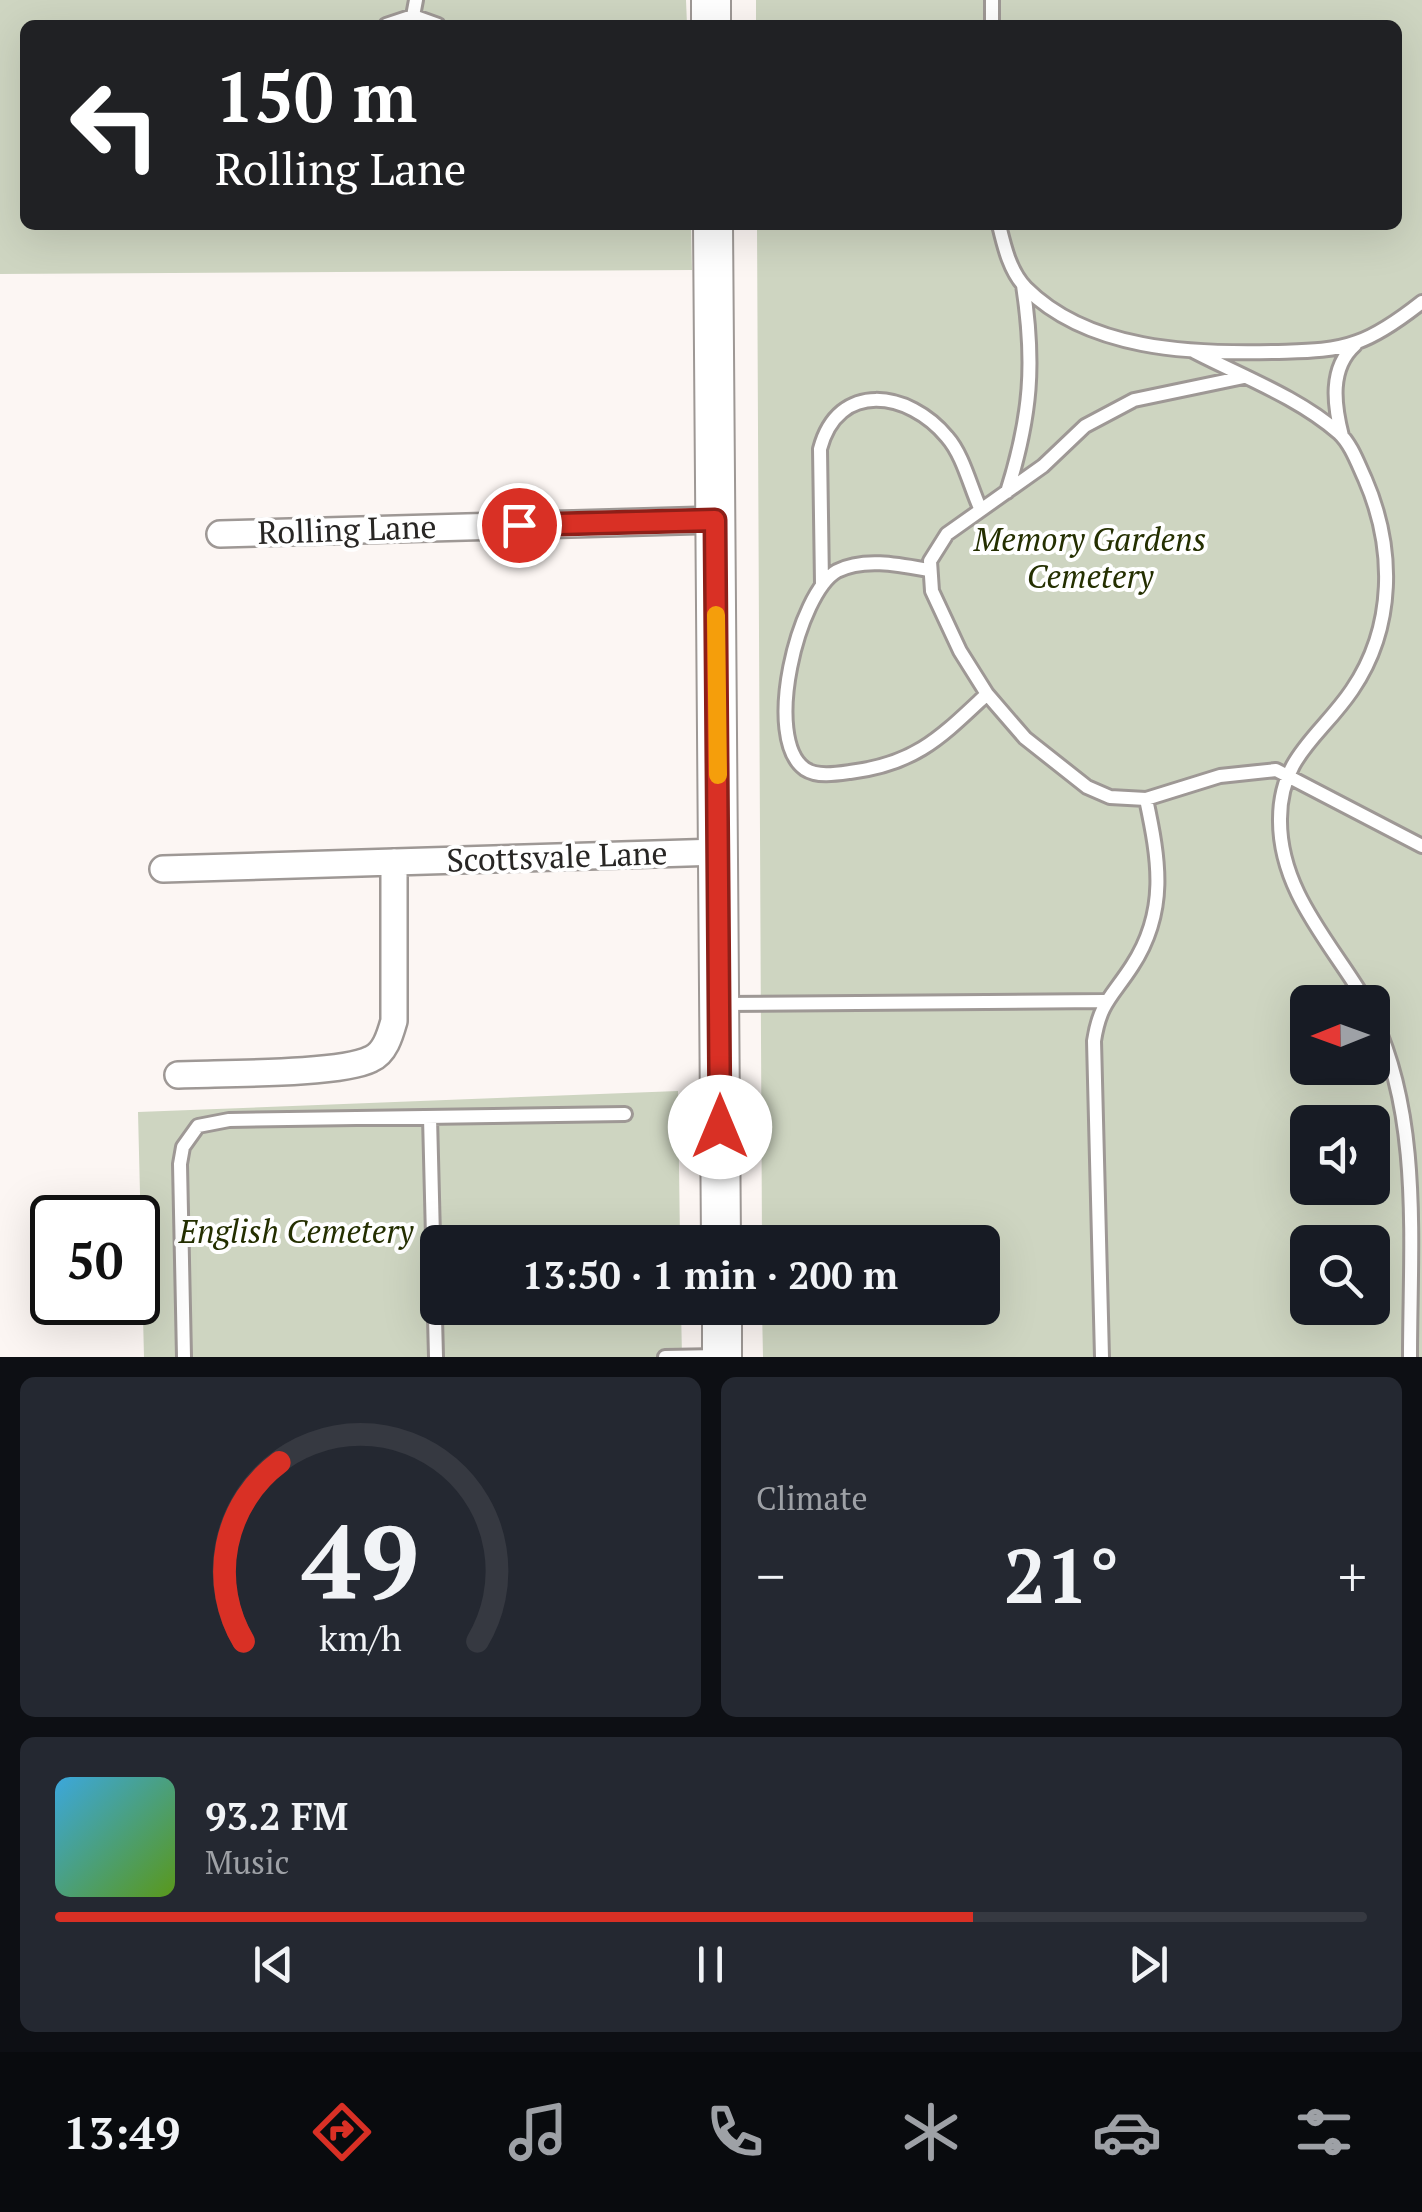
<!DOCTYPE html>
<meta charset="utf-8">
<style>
:root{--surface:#171b24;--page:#242831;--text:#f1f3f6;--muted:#9ea1a6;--line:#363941;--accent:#d93025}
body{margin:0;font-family:"PT Serif",serif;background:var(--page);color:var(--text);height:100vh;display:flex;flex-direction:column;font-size:38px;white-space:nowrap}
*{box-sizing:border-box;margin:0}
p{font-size:32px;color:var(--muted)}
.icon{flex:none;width:55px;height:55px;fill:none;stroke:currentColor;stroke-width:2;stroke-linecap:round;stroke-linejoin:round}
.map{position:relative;height:1357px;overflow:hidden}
.drawer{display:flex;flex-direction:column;gap:20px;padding:20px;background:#0d0f14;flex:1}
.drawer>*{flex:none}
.guide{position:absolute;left:20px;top:20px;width:1382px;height:210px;border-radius:15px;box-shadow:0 10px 40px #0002;background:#202124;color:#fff;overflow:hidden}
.needle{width:65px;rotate:269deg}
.tools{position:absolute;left:1290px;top:985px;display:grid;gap:20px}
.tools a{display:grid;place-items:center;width:100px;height:100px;border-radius:15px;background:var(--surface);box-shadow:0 10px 40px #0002;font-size:50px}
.speed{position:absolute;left:30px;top:1195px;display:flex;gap:20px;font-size:50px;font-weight:700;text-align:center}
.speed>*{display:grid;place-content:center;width:130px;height:130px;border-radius:50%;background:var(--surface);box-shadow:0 10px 40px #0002;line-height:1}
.speed .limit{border:5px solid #111;border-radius:15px;background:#fff;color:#111}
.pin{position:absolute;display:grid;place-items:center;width:85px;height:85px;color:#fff;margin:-42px;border:5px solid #fff;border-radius:50%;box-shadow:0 2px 10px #0007}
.me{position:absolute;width:110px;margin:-55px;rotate:0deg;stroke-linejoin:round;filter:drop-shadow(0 0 8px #0008)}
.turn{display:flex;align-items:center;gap:35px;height:210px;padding:0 30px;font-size:45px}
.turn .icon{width:130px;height:130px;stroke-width:2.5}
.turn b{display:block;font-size:70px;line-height:85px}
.big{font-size:75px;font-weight:600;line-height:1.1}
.drawer .widget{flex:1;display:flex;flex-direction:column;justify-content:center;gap:15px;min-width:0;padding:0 35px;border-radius:15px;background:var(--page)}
.drawer .dial{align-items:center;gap:0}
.dial svg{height:260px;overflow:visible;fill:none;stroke:var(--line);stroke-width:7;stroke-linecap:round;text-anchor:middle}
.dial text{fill:var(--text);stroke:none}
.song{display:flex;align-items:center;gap:30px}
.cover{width:120px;height:120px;border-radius:15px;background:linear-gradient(135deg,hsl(200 70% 55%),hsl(90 70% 35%))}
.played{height:10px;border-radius:5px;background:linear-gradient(90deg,var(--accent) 70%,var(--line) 70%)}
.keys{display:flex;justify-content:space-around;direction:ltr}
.heat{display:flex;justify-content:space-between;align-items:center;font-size:55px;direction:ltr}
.drawer .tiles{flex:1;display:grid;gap:20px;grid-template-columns:1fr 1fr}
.widget:last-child{grid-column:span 2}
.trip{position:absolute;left:420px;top:1225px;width:580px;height:100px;border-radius:15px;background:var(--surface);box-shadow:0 10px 40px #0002;font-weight:600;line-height:100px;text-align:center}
.dock{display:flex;height:160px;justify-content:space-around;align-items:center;background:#090b0e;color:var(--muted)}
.dock .icon{width:70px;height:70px}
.dock .on{color:var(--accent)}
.dock b{font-size:45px;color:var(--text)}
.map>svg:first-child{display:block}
</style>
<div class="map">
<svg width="1422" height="1357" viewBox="0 0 1422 1357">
<rect width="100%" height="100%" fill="#fcf6f3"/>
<path fill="#ced5c1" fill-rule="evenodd" d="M 0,0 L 686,0 L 687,25 L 25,25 L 25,225 L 691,225 L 692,270 L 0,274 Z
M 756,0 L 1422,0 L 1422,1357 L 763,1357 L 762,1308 L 982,1308 L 982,1242 L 762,1242 L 757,225 L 1398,225 L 1398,25 L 756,25 ZM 1308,1002 L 1372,1002 L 1372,1068 L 1308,1068 ZM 1308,1122 L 1372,1122 L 1372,1188 L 1308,1188 ZM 1308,1242 L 1372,1242 L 1372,1308 L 1308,1308 Z
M 678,1091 L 680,1242 L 438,1242 L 438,1308 L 681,1308 L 682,1357 L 144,1357 L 138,1112 Z"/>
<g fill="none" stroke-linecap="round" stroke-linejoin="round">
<g stroke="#9e9895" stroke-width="18">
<path id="service" d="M 992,0 L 992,25
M 413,16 L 416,0
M 386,25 L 413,16 L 438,25
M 999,225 C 1004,246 1010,272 1026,288 C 1088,350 1191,354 1273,352 C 1301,351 1330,352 1357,342 C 1380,334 1403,317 1422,302
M 1193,351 C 1241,376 1298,397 1339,433 C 1351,444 1358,464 1365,479 C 1395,548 1395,627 1352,690 C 1321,736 1280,756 1280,819 C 1279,891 1332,944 1366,1002
M 1244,377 L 1134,400 L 1085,426 L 1043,466 L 947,534 L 930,561 L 932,591 L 960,651 L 987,694 L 1025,738 L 1087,787 L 1110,797 L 1146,799 L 1220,776 L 1276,770 L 1422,846
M 1342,436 C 1334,405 1329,368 1355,345
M 1007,492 C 1031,416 1035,363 1023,285
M 928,570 C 901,565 864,557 837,571 C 798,593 762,739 805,769 C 817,777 836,774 850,772 C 916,764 941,737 987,694
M 822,583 L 820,449 C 838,380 909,391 947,437 C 963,455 970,486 980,508
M 722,1004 L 1104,1001
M 1372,1015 C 1422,1117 1410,1245 1410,1357
M 430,1117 L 436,1357
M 184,1357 L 180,1164 L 183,1147 L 198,1126 L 229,1120 L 625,1114
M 665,1357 L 718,1356
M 1102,1357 L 1094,1041 C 1100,1002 1112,997 1132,966 C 1168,911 1159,860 1146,799"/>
</g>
<g stroke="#9e9895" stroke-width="30">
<path id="minor" d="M 220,534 L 715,520
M 163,869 L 719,852
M 178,1075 C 219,1073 339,1075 371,1059 C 385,1053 390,1035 394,1021 L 394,862"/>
</g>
<g stroke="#9e9895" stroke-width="42">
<path id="secondary" d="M 711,0 L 711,25
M 713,225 L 721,1242
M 722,1308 L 722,1357"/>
</g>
<use href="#service" stroke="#fff" stroke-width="12"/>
<use href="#minor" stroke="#fff" stroke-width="25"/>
<use href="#secondary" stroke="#fff" stroke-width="38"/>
</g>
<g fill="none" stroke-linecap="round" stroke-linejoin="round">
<g stroke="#8d1f18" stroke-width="25">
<path id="route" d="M 519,525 L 715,520 L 720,1127"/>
</g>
<use href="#route" stroke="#d93025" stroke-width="18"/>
<path stroke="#f59e0b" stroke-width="18" d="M 716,615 L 718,775"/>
</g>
<g text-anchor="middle" stroke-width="8" stroke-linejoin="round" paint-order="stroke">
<g font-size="32" fill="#282624" stroke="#fff">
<text transform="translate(347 530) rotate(-2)" y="11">Rolling Lane</text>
<text transform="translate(557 857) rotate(-2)" y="11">Scottsvale Lane</text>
</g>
<g font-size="32" font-style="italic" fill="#242f00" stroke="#fff">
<text x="1090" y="551">Memory Gardens<tspan x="1090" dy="37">Cemetery</tspan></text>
<text x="296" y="1243">English Cemetery</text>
</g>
</g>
</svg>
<div class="tools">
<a><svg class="needle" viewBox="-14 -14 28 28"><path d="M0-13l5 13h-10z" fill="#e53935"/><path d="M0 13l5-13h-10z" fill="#9ea1a6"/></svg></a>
<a><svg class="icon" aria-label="sound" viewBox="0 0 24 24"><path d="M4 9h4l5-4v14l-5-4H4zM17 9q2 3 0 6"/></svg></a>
<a><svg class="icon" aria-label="search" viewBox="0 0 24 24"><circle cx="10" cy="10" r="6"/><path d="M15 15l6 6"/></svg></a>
</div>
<div class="speed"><div class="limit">50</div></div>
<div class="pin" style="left:519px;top:525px;background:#d93025"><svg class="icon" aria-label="arrive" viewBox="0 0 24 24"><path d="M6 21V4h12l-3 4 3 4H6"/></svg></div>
<svg class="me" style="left:720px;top:1127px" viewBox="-20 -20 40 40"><circle r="19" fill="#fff"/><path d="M0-13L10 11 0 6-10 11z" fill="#d93025"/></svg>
<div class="trip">13:50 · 1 min · 200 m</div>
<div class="guide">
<div class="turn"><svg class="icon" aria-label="left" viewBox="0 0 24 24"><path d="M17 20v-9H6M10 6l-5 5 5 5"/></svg><div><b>150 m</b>Rolling Lane</div></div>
</div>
</div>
<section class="drawer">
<div class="tiles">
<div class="widget dial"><svg viewBox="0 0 100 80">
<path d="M14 69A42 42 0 1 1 86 69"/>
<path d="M14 69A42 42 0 0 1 25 14" stroke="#d93025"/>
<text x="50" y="56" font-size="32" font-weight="700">49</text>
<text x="50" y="72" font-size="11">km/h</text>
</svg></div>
<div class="widget"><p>Climate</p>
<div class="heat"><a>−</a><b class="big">21°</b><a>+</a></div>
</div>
<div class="widget">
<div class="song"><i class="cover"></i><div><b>93.2 FM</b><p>Music</p></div></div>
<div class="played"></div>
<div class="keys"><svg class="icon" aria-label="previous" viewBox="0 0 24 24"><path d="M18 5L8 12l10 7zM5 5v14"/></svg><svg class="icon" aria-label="pause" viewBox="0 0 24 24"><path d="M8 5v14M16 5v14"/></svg><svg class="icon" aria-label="next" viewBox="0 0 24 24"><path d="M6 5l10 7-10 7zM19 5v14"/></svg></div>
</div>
</div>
</section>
<nav class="dock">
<b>13:49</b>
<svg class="icon on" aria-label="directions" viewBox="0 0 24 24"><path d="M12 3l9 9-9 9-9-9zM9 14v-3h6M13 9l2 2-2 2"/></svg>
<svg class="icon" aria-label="music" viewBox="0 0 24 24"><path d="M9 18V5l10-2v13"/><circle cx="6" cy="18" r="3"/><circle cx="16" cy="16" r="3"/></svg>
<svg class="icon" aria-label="phone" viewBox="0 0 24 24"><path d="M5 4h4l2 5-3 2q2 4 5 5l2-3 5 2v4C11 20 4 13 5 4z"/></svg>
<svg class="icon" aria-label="climate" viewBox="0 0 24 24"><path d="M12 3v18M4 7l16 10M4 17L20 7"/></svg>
<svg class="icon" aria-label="car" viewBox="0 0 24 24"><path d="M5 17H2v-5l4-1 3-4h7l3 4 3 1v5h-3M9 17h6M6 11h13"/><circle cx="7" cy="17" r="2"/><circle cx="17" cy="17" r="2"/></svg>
<svg class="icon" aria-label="filters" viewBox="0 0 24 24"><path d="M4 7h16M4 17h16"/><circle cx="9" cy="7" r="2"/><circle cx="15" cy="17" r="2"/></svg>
</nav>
